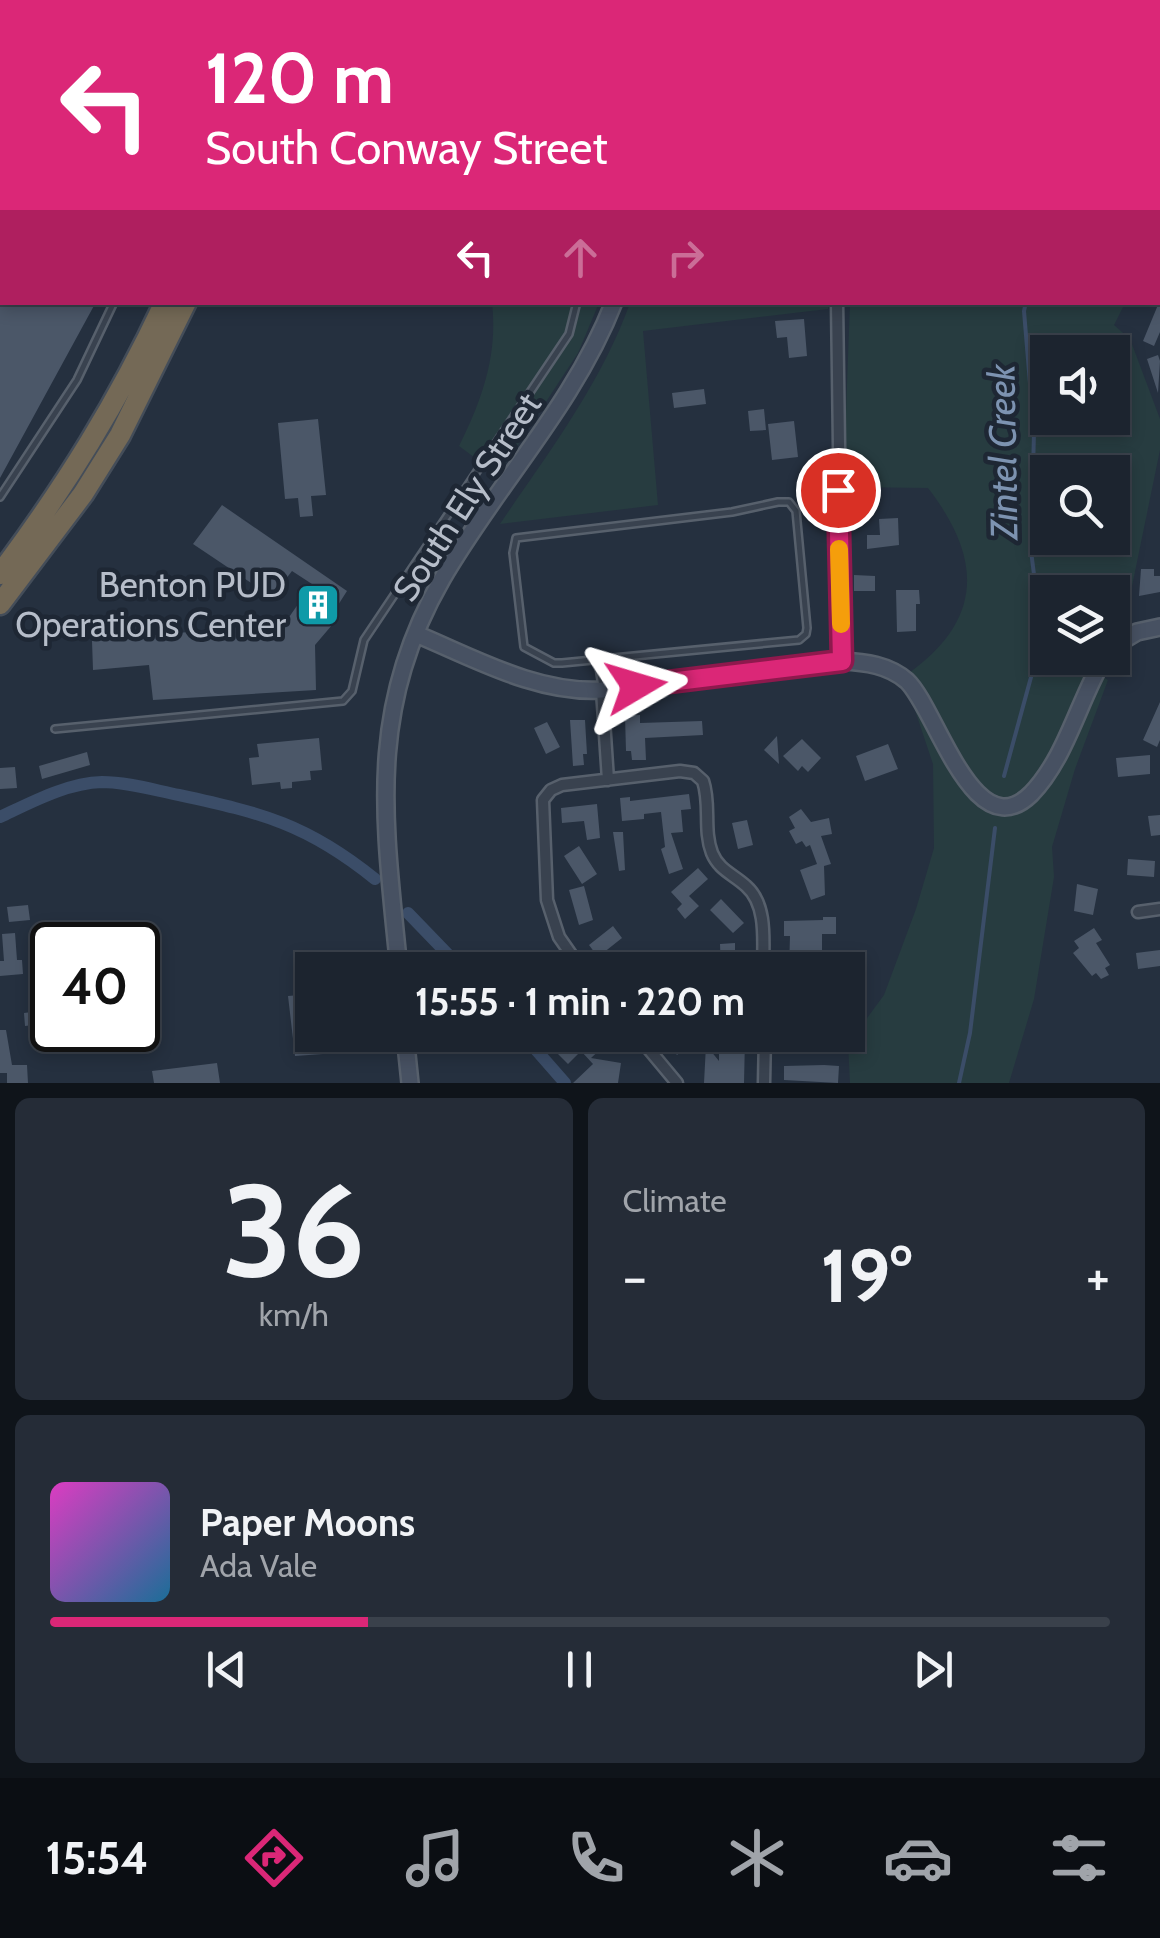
<!DOCTYPE html>
<meta charset="utf-8">
<style>
:root{--surface:#1c242f;--page:#252c37;--text:#f1f3f6;--muted:#a0a4aa;--line:#3a414b;--accent:#db2777}
body{margin:0;font-family:Cabin,sans-serif;background:var(--page);color:var(--text);height:100vh;display:flex;flex-direction:column;font-size:38px;white-space:nowrap}
*{box-sizing:border-box;margin:0}
p{font-size:32px;color:var(--muted)}
.icon{flex:none;width:55px;height:55px;fill:none;stroke:currentColor;stroke-width:2;stroke-linecap:round;stroke-linejoin:round}
.map{position:relative;height:1083px;overflow:hidden}
.sheet{display:flex;flex-direction:column;gap:15px;padding:15px;background:#0f141a;flex:1}
.sheet>*{flex:none}
.banner{position:absolute;left:0px;top:0px;width:1160px;height:305px;box-shadow:0 5px 15px #0003,0 0 0 2px var(--line);background:#db2777;color:#fff;overflow:hidden}
.fabs{position:absolute;left:1030px;top:335px;display:grid;gap:20px}
.fabs a{display:grid;place-items:center;width:100px;height:100px;border-radius:0px;background:var(--surface);box-shadow:0 5px 15px #0003,0 0 0 2px var(--line);font-size:50px}
.speed{position:absolute;left:30px;top:922px;display:flex;gap:20px;font-size:50px;font-weight:700;text-align:center}
.speed>*{display:grid;place-content:center;width:130px;height:130px;border-radius:50%;background:var(--surface);box-shadow:0 5px 15px #0003,0 0 0 2px var(--line);line-height:1}
.speed .limit{border:5px solid #111;border-radius:15px;background:#fff;color:#111}
.pin{position:absolute;display:grid;place-items:center;width:85px;height:85px;color:#fff;margin:-42px;border:5px solid #fff;border-radius:50%;box-shadow:0 2px 10px #0007}
.me{position:absolute;width:110px;margin:-55px;rotate:83deg;stroke-linejoin:round;filter:drop-shadow(0 0 8px #0008)}
.turn{display:flex;align-items:center;gap:35px;height:210px;padding:0 40px;font-size:45px}
.turn .icon{width:130px;height:130px;stroke-width:2.5}
.turn b{display:block;font-size:70px;line-height:85px}
.lanes{display:flex;align-items:center;height:95px;padding:0 40px;background:#0003;justify-content:center;gap:50px;direction:ltr}
.lanes .off{opacity:.35}
.big{font-size:75px;font-weight:700;line-height:1.1}
.sheet .tile{flex:1;display:flex;flex-direction:column;justify-content:center;gap:15px;min-width:0;padding:0 35px;border-radius:15px;background:var(--page)}
.sheet .dial{align-items:center;gap:0}
.dial b{font-size:130px;line-height:1}
.song{display:flex;align-items:center;gap:30px}
.cover{width:120px;height:120px;border-radius:15px;background:linear-gradient(135deg,hsl(310 70% 55%),hsl(200 70% 35%))}
.played{height:10px;border-radius:5px;background:linear-gradient(90deg,var(--accent) 30%,var(--line) 30%)}
.keys{display:flex;justify-content:space-around;direction:ltr}
.heat{display:flex;justify-content:space-between;align-items:center;font-size:55px;direction:ltr}
.sheet .tiles{flex:1;display:grid;gap:15px;grid-template-columns:1fr 1fr}
.tile:last-child{grid-column:span 2}
.trip{position:absolute;left:295px;top:952px;width:570px;height:100px;border-radius:0px;background:var(--surface);box-shadow:0 5px 15px #0003,0 0 0 2px var(--line);font-weight:700;line-height:100px;text-align:center}
.tabs{display:flex;height:160px;justify-content:space-around;align-items:center;background:#0b0e13;color:var(--muted)}
.tabs .icon{width:70px;height:70px}
.tabs .current{color:var(--accent)}
.tabs b{font-size:45px;color:var(--text)}
.map>svg:first-child{display:block}
</style>
<div class="map">
<svg width="1160" height="1083" viewBox="0 0 1160 1083">
<rect width="100%" height="100%" fill="#25303f"/>
<path fill="#273c40" fill-rule="evenodd" d="M 896,0 L 1160,0 L 1158,250 L 1158,2 L 896,2 Z
M 492,303 L 599,303 L 578,353 L 498,475 L 459,446 C 482,400 498,355 492,303 Z
M 630,303 L 829,303 L 828,309 L 643,331 L 658,505 L 500,524 C 548,453 601,384 630,303 Z
M 850,303 L 1125,303 L 1114,325 L 1130,339 L 1160,419 L 1160,450 L 1130,596 L 1113,628 L 1112,592 L 1048,592 L 1048,658 L 1093,658 L 1088,667 L 1108,680 L 1075,769 L 1052,847 L 1054,877 L 1034,999 L 1009,1083 L 850,1083 L 848,1044 L 884,995 L 916,909 L 934,848 L 933,764 L 909,692 L 909,673 C 984,619 982,558 928,488 L 847,487 L 845,439 ZM 1048,352 L 1112,352 L 1112,418 L 1048,418 ZM 1048,472 L 1112,472 L 1112,538 L 1048,538 Z"/>
<g fill="none" stroke-linecap="round" stroke-linejoin="round">
<path stroke="#3b4d68" stroke-width="4" d="M 1042,2 L 1042,0
M 1004,776 L 1042,637 L 1031,551 L 1034,432 L 1024,311 L 1026,302
M 959,1083 L 970,1033 L 995,828"/>
<path stroke="#3b4d68" stroke-width="12" d="M 0,817 C 32,802 67,783 102,782 C 127,782 154,790 179,795 C 262,813 307,824 375,879
M 408,913 L 463,970
M 523,1035 L 565,1083"/>
</g>
<path fill="#4b5768" d="M 1160,300 L 1160,332 L 1154,346 L 1143,341 Z
M 0,302 L 96,302 L 0,478 Z
M 804,319 L 807,356 L 789,358 L 787,337 L 777,338 L 775,321 Z
M 1158,355 L 1160,361 L 1158,393 L 1147,359 Z
M 704,389 L 706,404 L 674,408 L 672,393 Z
M 764,409 L 766,430 L 750,431 L 748,411 Z
M 318,419 L 326,495 L 311,496 L 313,516 L 300,517 L 298,498 L 285,499 L 278,423 Z
M 794,421 L 798,457 L 772,460 L 768,424 Z
M 222,505 L 347,591 L 333,613 L 338,618 L 315,645 L 316,690 L 153,700 L 149,665 L 93,670 L 92,641 L 285,623 L 312,584 L 292,571 L 272,597 L 193,544 Z
M 898,518 L 899,545 L 867,549 L 867,535 L 880,535 L 879,519 Z
M 1141,569 L 1154,569 L 1154,576 L 1160,576 L 1160,592 L 1139,596 Z
M 854,575 L 875,576 L 875,591 L 854,591 Z
M 896,590 L 919,590 L 920,604 L 916,604 L 916,631 L 897,632 Z
M 1160,702 L 1160,740 L 1157,747 L 1143,740 Z
M 640,715 L 640,723 L 702,721 L 703,735 L 645,738 L 646,760 L 632,760 L 631,751 L 626,751 L 625,716 Z
M 570,720 L 585,720 L 587,754 L 583,754 L 584,765 L 573,766 Z
M 547,722 L 560,747 L 546,754 L 534,728 Z
M 777,736 L 779,764 L 764,750 Z
M 319,738 L 322,770 L 310,771 L 311,780 L 292,782 L 292,788 L 281,789 L 280,782 L 252,785 L 249,758 L 259,757 L 257,744 Z
M 802,739 L 821,758 L 808,772 L 802,766 L 798,771 L 783,756 Z
M 888,744 L 898,769 L 865,781 L 856,756 Z
M 87,752 L 90,765 L 42,779 L 39,766 Z
M 1150,755 L 1150,774 L 1118,777 L 1116,758 Z
M 15,767 L 17,788 L 0,789 L 0,768 Z
M 689,794 L 691,809 L 681,810 L 683,832 L 671,833 L 683,869 L 669,874 L 661,849 L 665,847 L 661,812 L 644,814 L 644,819 L 622,821 L 620,798 L 630,797 L 630,801 Z
M 597,804 L 600,838 L 587,840 L 584,821 L 562,823 L 561,808 Z
M 801,809 L 811,822 L 829,818 L 832,834 L 821,836 L 831,864 L 824,866 L 825,895 L 811,900 L 800,870 L 817,864 L 810,845 L 806,847 L 802,841 L 796,844 L 789,831 L 795,828 L 789,817 Z
M 1160,815 L 1160,835 L 1151,836 L 1148,816 Z
M 747,820 L 753,845 L 738,849 L 732,823 Z
M 613,832 L 623,832 L 625,870 L 619,871 Z
M 579,846 L 597,874 L 582,884 L 564,856 Z
M 1128,859 L 1155,861 L 1154,877 L 1127,875 Z
M 698,868 L 708,879 L 689,896 L 699,906 L 685,919 L 677,909 L 682,904 L 671,892 Z
M 1077,884 L 1098,889 L 1093,915 L 1074,911 Z
M 584,886 L 593,920 L 579,925 L 569,890 Z
M 721,899 L 744,923 L 733,933 L 710,910 Z
M 28,905 L 30,920 L 9,922 L 7,907 Z
M 823,917 L 836,917 L 836,934 L 822,934 L 822,950 L 807,951 L 807,966 L 803,966 L 803,970 L 789,970 L 790,936 L 784,936 L 784,921 L 823,920 Z
M 613,926 L 622,938 L 598,957 L 589,945 Z
M 1094,928 L 1102,940 L 1096,943 L 1110,965 L 1105,968 L 1109,975 L 1101,979 L 1096,973 L 1092,976 L 1073,953 L 1079,948 L 1074,941 Z
M 15,933 L 17,960 L 22,960 L 23,974 L 0,976 L 0,961 L 4,961 L 2,934 Z
M 735,943 L 735,970 L 721,970 L 720,944 Z
M 1160,950 L 1160,966 L 1138,969 L 1136,953 Z
M 312,994 L 312,1035 L 321,1035 L 323,1054 L 295,1056 L 288,996 Z
M 39,1011 L 41,1024 L 25,1026 L 24,1013 Z
M 0,1030 L 6,1030 L 12,1065 L 27,1065 L 28,1083 L 7,1083 L 7,1073 L 0,1073 Z
M 566,1035 L 616,1035 L 591,1058 L 621,1063 L 618,1083 L 573,1083 L 593,1064 L 581,1051 L 568,1064 L 558,1054 L 572,1041 Z
M 679,1035 L 702,1035 L 677,1055 L 668,1044 Z
M 730,1039 L 745,1039 L 744,1083 L 704,1083 L 706,1045 L 719,1061 L 719,1045 L 730,1045 Z
M 217,1063 L 220,1083 L 154,1083 L 152,1071 Z
M 824,1065 L 839,1066 L 838,1083 L 784,1080 L 784,1066 Z"/>
<g fill="none" stroke-linecap="round" stroke-linejoin="round">
<g stroke="#57606c" stroke-width="10">
<path id="lane" d="M 0,110 L 2,106
M 0,497 L 77,380 L 114,302
M 778,502 L 789,502 L 796,511 L 807,628 L 806,634 L 799,640 L 562,663 L 554,663 L 524,647 L 513,553 L 516,538 L 732,512 Z
M 598,660 L 602,687
M 55,729 L 343,701 L 352,691 L 364,640 L 569,334 L 577,302"/>
</g>
<g stroke="#57606c" stroke-width="15">
<path id="street" d="M 22,0 L 22,2
M 883,2 L 884,0
M 837,302 L 842,661
M 602,690 L 608,780
M 1138,912 L 1160,909
M 582,970 L 559,937 L 547,900 L 543,800 L 551,790 L 562,785 L 680,771 L 694,773 L 703,781 C 711,804 703,830 712,853 C 719,870 733,874 746,886 C 768,905 763,943 763,970
M 637,1035 L 677,1083
M 764,1083 L 765,1035"/>
</g>
<g stroke="#57606c" stroke-width="20">
<path id="secondary" d="M 627,0 L 627,2
M 349,2 L 374,0
M 0,27 L 2,27
M 416,634 C 474,658 537,694 602,690 L 842,661 C 865,662 889,665 907,681 C 936,708 974,850 1031,794 C 1066,758 1079,700 1104,658
M 1112,647 L 1137,632 L 1160,627
M 399,970 C 385,824 365,713 442,579 C 497,484 574,405 614,302
M 405,1035 L 410,1083"/>
</g>
<g stroke="#444d59" stroke-width="25">
<path id="highway" d="M 252,2 L 252,0
M 274,2 L 274,0
M 0,574 C 66,486 118,402 165,302
M 0,604 L 83,494 L 120,435 L 186,302"/>
</g>
<use href="#lane" stroke="#39424f" stroke-width="5"/>
<use href="#street" stroke="#39424f" stroke-width="10"/>
<use href="#secondary" stroke="#475162" stroke-width="15"/>
<use href="#highway" stroke="#746956" stroke-width="20"/>
</g>
<g fill="none" stroke-linecap="round" stroke-linejoin="round">
<g stroke="#8e194d" stroke-width="25">
<path id="route" d="M 636,686 L 842,661 L 838,490"/>
</g>
<use href="#route" stroke="#db2777" stroke-width="18"/>
<path stroke="#f59e0b" stroke-width="18" d="M 839,549 L 841,624"/>
</g>
<defs>
<g id="building-square" transform="scale(2.25)"><rect x="-9" y="-9" width="18" height="18" rx="4" fill="#0f9aa8" stroke="#1e2734"/><path d="M-4-6H4V6H1V3H-1V6H-4ZM-2.5-4.3h1.7v1.8h-1.7ZM.8-4.3h1.7v1.8H.8ZM-2.5-1h1.7V.8h-1.7ZM.8-1h1.7V.8H.8Z" fill="#fff"/></g>
</defs>
<g fill-rule="evenodd">
<use href="#building-square" x="318" y="605"/>
</g>
<g text-anchor="middle" stroke-width="9" stroke-linejoin="round" paint-order="stroke">
<g font-size="35" fill="#b6bdc9" stroke="#1e2734">
<text transform="translate(467 497) rotate(-57)" y="12">South Ely Street</text>
</g>
<g font-size="35" fill="#b6bdc9" stroke="#1e2734" text-anchor="end">
<text x="286" y="597">Benton PUD<tspan x="286" dy="40">Operations Center</tspan></text>
</g>
<g font-size="38" font-style="italic" fill="#7d93b1" stroke="#1e2734">
<text transform="translate(1003 452) rotate(-91)" y="13">Zintel Creek</text>
</g>
</g>
</svg>
<div class="fabs">
<a><svg class="icon" aria-label="sound" viewBox="0 0 24 24"><path d="M4 9h4l5-4v14l-5-4H4zM17 9q2 3 0 6"/></svg></a>
<a><svg class="icon" aria-label="search" viewBox="0 0 24 24"><circle cx="10" cy="10" r="6"/><path d="M15 15l6 6"/></svg></a>
<a><svg class="icon" aria-label="layers" viewBox="0 0 24 24"><path d="M12 4l9 5-9 5-9-5zM3 14l9 5 9-5"/></svg></a>
</div>
<div class="speed"><div class="limit">40</div></div>
<div class="pin" style="left:838px;top:490px;background:#d93025"><svg class="icon" aria-label="arrive" viewBox="0 0 24 24"><path d="M6 21V4h12l-3 4 3 4H6"/></svg></div>
<svg class="me" style="left:636px;top:686px" viewBox="-20 -20 40 40"><path d="M0-17L14 15 0 8-14 15z" fill="#db2777" stroke="#fff" stroke-width="4"/></svg>
<div class="trip">15:55 · 1 min · 220 m</div>
<div class="banner">
<div class="turn"><svg class="icon" aria-label="left" viewBox="0 0 24 24"><path d="M17 20v-9H6M10 6l-5 5 5 5"/></svg><div><b>120 m</b>South Conway Street</div></div>
<div class="lanes"><svg class="icon" aria-label="left" viewBox="0 0 24 24"><path d="M17 20v-9H6M10 6l-5 5 5 5"/></svg><svg class="icon off" aria-label="ahead" viewBox="0 0 24 24"><path d="M12 20V5M6 11l6-6 6 6"/></svg><svg class="icon off" aria-label="right" viewBox="0 0 24 24"><path d="M7 20v-9h11M14 6l5 5-5 5"/></svg></div>
</div>
</div>
<section class="sheet">
<div class="tiles">
<div class="tile dial"><b>36</b><p>km/h</p></div>
<div class="tile"><p>Climate</p>
<div class="heat"><a>−</a><b class="big">19°</b><a>+</a></div>
</div>
<div class="tile">
<div class="song"><i class="cover"></i><div><b>Paper Moons</b><p>Ada Vale</p></div></div>
<div class="played"></div>
<div class="keys"><svg class="icon" aria-label="previous" viewBox="0 0 24 24"><path d="M18 5L8 12l10 7zM5 5v14"/></svg><svg class="icon" aria-label="pause" viewBox="0 0 24 24"><path d="M8 5v14M16 5v14"/></svg><svg class="icon" aria-label="next" viewBox="0 0 24 24"><path d="M6 5l10 7-10 7zM19 5v14"/></svg></div>
</div>
</div>
</section>
<nav class="tabs">
<b>15:54</b>
<svg class="icon current" aria-label="directions" viewBox="0 0 24 24"><path d="M12 3l9 9-9 9-9-9zM9 14v-3h6M13 9l2 2-2 2"/></svg>
<svg class="icon" aria-label="music" viewBox="0 0 24 24"><path d="M9 18V5l10-2v13"/><circle cx="6" cy="18" r="3"/><circle cx="16" cy="16" r="3"/></svg>
<svg class="icon" aria-label="phone" viewBox="0 0 24 24"><path d="M5 4h4l2 5-3 2q2 4 5 5l2-3 5 2v4C11 20 4 13 5 4z"/></svg>
<svg class="icon" aria-label="climate" viewBox="0 0 24 24"><path d="M12 3v18M4 7l16 10M4 17L20 7"/></svg>
<svg class="icon" aria-label="car" viewBox="0 0 24 24"><path d="M5 17H2v-5l4-1 3-4h7l3 4 3 1v5h-3M9 17h6M6 11h13"/><circle cx="7" cy="17" r="2"/><circle cx="17" cy="17" r="2"/></svg>
<svg class="icon" aria-label="filters" viewBox="0 0 24 24"><path d="M4 7h16M4 17h16"/><circle cx="9" cy="7" r="2"/><circle cx="15" cy="17" r="2"/></svg>
</nav>
